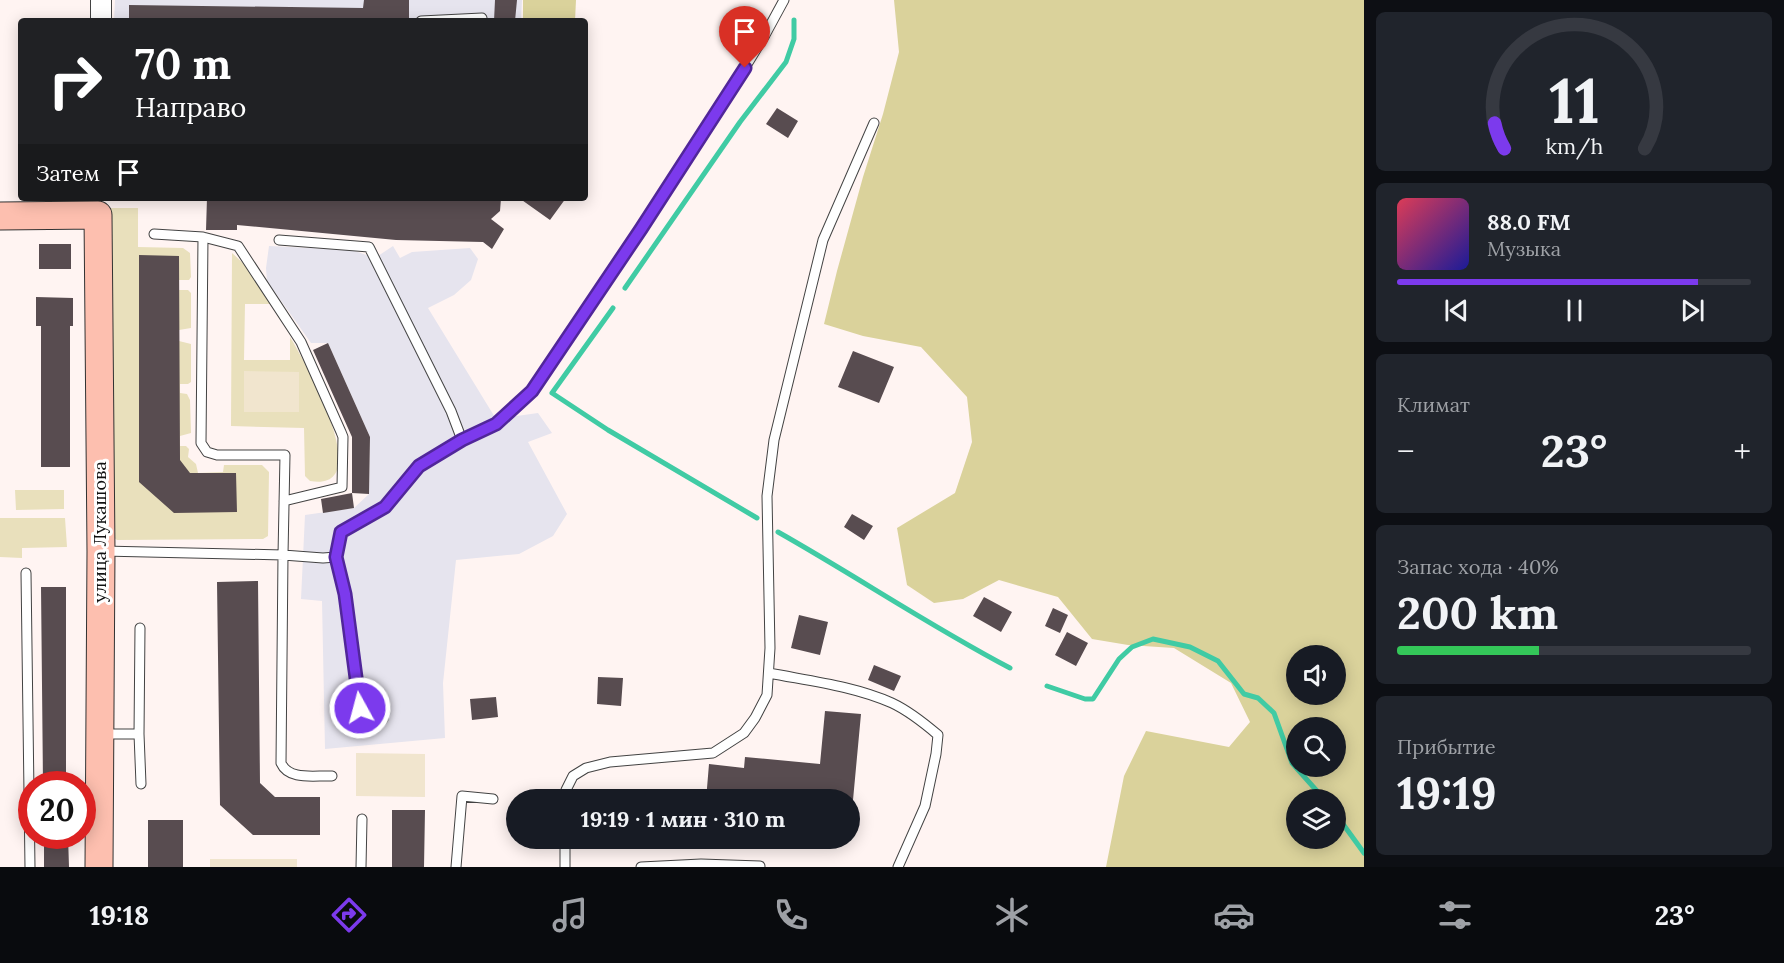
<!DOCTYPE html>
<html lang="ru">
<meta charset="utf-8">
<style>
:root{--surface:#171b24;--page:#20242c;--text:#f1f3f6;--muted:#9ea1a6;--line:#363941;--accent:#7c3aed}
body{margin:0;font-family:Lora,serif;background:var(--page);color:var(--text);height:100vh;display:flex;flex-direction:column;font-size:22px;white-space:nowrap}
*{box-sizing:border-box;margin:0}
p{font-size:20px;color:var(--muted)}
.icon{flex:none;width:33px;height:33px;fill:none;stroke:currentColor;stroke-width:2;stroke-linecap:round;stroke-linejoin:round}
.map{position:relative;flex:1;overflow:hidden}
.side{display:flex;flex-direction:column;gap:12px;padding:12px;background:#0d0f14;width:420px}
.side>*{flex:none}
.guide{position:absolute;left:18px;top:18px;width:570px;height:183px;border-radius:6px;box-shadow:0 3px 15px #0003;background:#202124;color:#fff;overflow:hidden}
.tools{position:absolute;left:1286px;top:645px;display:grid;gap:12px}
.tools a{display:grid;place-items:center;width:60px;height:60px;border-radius:50%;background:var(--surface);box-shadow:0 3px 15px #0003;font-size:30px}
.speed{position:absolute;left:18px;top:771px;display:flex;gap:12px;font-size:30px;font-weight:700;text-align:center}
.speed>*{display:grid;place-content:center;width:78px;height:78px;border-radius:50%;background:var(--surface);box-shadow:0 3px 15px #0003;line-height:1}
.speed .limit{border:9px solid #d22;background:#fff;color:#111}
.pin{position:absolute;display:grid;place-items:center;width:51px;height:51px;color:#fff;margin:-62px -26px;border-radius:50% 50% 50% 0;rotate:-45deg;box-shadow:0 0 6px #0007}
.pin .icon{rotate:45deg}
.me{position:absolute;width:66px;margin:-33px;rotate:353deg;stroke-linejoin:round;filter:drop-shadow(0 0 4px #0008)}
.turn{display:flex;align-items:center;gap:21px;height:126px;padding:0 18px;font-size:27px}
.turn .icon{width:78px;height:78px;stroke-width:2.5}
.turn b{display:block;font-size:42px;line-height:51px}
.then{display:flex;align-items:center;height:57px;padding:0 18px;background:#0003;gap:12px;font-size:22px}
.big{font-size:45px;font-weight:700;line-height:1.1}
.side .widget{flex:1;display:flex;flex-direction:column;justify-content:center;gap:9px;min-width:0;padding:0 21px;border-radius:9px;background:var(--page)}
.side .dial{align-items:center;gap:0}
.dial svg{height:156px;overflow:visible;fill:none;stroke:var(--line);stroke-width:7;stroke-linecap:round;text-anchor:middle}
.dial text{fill:var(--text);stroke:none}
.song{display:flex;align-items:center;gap:18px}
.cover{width:72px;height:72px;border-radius:9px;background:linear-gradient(135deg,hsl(350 70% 55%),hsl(240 70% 35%))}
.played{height:6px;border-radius:3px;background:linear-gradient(90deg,var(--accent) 85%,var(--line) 85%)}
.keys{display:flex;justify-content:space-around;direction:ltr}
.heat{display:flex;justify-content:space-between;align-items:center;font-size:33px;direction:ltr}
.charge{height:9px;border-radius:4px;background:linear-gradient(90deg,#34c759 40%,var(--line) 0)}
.trip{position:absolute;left:506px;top:789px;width:354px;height:60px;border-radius:30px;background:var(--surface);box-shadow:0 3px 15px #0003;font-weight:700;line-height:60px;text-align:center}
.tabs{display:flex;height:96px;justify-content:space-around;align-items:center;background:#090b0e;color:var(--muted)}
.tabs .icon{width:42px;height:42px}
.tabs .current{color:var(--accent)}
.tabs b{font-size:27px;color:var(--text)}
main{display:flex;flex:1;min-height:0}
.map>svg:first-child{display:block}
</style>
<main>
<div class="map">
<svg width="1364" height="867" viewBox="0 0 1364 867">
<rect width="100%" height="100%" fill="#fff4f2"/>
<path fill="#e6e4ee" d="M 115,0 L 522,0 L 521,21 L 114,21 Z
M 269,246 L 352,250 L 375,258 L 393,246 L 400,258 L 412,252 L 470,248 L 478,259 L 471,280 L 454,295 L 428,308 L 496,419 L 538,413 L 552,433 L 528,442 L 567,514 L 553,536 L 519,554 L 456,560 L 443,683 L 445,738 L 325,749 L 322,601 L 301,599 L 305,515 L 354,508 L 369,494 L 370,437 L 328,343 L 311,343 L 267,281 L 266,268 Z"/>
<path fill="#e9e0bc" d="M 111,208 L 138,208 L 138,247 L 183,248 L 190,253 L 191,277 L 189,280 L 179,280 L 179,290 L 188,290 L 191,293 L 191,328 L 179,330 L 179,341 L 191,344 L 191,382 L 188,384 L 180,384 L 180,393 L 187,394 L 190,400 L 191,433 L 180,436 L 180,446 L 186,446 L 189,449 L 188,457 L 196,464 L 198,473 L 223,472 L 224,465 L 262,465 L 269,472 L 268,536 L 263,539 L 117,540 L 111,536 L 107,218 Z
M 232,253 L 244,264 L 270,304 L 245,304 L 244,360 L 290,360 L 290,337 C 304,360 379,493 310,481 L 305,476 L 304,428 L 231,426 Z
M 15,490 L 64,490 L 64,509 L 16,510 Z
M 0,518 L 65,518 L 67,547 L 22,548 L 22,558 L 0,557 Z"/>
<path fill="#dad29b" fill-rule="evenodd" d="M 523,0 L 576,0 L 575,21 L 523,21 Z
M 894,0 L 1364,0 L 1364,867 L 1106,867 L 1124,776 L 1146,731 L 1229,747 L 1250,722 L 1231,683 L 1174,648 L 1128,645 L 1092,639 L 1058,597 L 999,580 L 963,599 L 934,603 L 907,585 L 897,528 L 955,493 L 972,442 L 967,397 L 921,347 L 863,336 L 824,324 L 837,271 L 863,177 L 883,114 L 899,52 ZM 1296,656 L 1335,656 L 1335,694 L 1296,694 ZM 1296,728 L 1335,728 L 1335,766 L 1296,766 ZM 1296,800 L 1335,800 L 1335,838 L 1296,838 Z"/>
<path fill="#f1e5ce" d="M 244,371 L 299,372 L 299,412 L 244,412 Z
M 356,753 L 425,754 L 425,797 L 356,796 Z
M 210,859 L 297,859 L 297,867 L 210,867 Z"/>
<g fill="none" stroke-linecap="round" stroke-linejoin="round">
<path stroke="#40cba4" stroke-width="5" d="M 625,288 L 740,122 L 786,62 L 794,39 L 794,20
M 613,308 L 552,393 L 608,430 L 757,518
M 778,532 C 856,576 930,626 1010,668
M 1047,686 L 1085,699 L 1093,699 L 1119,659 L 1132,647 L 1153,639 L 1190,647 L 1218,661 L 1244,694 L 1258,698 L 1274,713 L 1292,763 L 1325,800
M 1335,813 L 1364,853"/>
</g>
<path fill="#584c50" d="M 364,0 L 409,0 L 409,21 L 129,21 L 129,5 L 363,8 Z
M 495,0 L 517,0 L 515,21 L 494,21 Z
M 777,108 L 798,121 L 788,138 L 766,124 Z
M 207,198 L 501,198 L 500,211 L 491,219 L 504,229 L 492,249 L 483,242 L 396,240 L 237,225 L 237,230 L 206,230 Z
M 519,198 L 566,198 L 550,220 Z
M 39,244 L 71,244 L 71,269 L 39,269 Z
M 139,255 L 179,256 L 180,460 L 190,473 L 236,473 L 237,512 L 174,513 L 139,482 Z
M 36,297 L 73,298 L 73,326 L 70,326 L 70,467 L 41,467 L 41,326 L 36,326 Z
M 328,343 L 370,437 L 369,494 L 352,493 L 352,437 L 313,350 Z
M 853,351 L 894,367 L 879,403 L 838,387 Z
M 352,493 L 354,508 L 323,513 L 321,499 Z
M 852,514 L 873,526 L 864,540 L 844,527 Z
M 258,581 L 260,783 L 275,797 L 320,797 L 320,835 L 253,835 L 220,805 L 217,582 Z
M 41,587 L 66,587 L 66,784 L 43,784 Z
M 984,597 L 1012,612 L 1001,632 L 973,616 Z
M 1053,608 L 1068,615 L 1060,633 L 1045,626 Z
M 799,615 L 828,622 L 820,655 L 791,648 Z
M 1067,632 L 1088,643 L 1076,666 L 1055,655 Z
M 874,665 L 901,676 L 894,691 L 868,680 Z
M 598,677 L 623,678 L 621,706 L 597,704 Z
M 496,697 L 498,717 L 472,720 L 470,699 Z
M 825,711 L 861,714 L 853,800 L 750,790 L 749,800 L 706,800 L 709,764 L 744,768 L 745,757 L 820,764 Z
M 392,810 L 425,810 L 424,867 L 392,867 Z
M 148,820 L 183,820 L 183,867 L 148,867 Z
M 44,836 L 68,836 L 69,867 L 44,867 Z"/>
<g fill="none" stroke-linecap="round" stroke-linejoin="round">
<g stroke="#434343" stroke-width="11">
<path id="lane" d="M 421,21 L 482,18 L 482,21
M 203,237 L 238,246 L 301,342 L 341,432 L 343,437 L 342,487 L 284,501
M 279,240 L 369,247 L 451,411 L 462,440
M 103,551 L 283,555 L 285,455 L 217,455 L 207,452 L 201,443 L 203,237 L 154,234
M 26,573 L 30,867
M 769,673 C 810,681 854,686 892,703 C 909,711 924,723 938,735 L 936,754 L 925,806 L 898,867
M 383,719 L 360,708 L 345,594 L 336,557 L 341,532 L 385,507 L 419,466 L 462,440 L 496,424 L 532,391 L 725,100 L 765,35 L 784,0
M 102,734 L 139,734 L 140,628
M 139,734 L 141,784
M 332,776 C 315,775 289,781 281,763 L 283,555 L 323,558 L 336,557
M 566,800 L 566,790 L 573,776 L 586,768 L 610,762 L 713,753 L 744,733 L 755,718 L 767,695 L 770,648 L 767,496 L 774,440 L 823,240 L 874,123
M 361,867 L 362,819
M 456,867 L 462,796 L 493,799
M 565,867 L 565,838
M 641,867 L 701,864 L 760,866"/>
</g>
<g stroke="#434343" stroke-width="22">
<path id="street" d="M 101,21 L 101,0"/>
</g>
<g stroke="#323232" stroke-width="29">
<path id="secondary" d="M 0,216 L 98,215 L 101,551 L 99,867"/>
</g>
<use href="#lane" stroke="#fff" stroke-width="9"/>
<use href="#street" stroke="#fff" stroke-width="20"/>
<use href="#secondary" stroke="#fdbfaf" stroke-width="27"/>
</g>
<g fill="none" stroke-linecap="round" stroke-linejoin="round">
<g stroke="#51269a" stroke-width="15">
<path id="route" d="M 360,708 L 345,594 L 336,557 L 341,532 L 385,507 L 419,466 L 462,440 L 496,424 L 532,391 L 641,229 L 745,68"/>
</g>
<use href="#route" stroke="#7c3aed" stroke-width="10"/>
</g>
<g text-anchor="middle" stroke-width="6" stroke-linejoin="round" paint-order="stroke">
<g font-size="18" fill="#101010" stroke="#fff">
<text transform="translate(100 532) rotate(-90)" y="6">улица Лукашова</text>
</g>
</g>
</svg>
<div class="tools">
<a><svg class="icon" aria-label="sound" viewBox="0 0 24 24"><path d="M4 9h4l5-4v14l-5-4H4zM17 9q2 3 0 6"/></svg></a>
<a><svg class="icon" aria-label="search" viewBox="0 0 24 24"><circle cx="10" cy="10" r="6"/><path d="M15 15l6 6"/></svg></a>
<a><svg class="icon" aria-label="layers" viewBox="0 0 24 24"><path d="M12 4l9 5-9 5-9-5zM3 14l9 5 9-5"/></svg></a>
</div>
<div class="speed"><div class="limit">20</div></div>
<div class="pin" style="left:745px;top:68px;background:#d93025"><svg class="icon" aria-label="arrive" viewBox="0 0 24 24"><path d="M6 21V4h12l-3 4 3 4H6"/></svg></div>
<svg class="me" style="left:360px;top:708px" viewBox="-20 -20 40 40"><circle r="17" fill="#7c3aed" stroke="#fff" stroke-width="3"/><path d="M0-11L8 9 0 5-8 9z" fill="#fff"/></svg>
<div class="trip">19:19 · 1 мин · 310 m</div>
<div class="guide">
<div class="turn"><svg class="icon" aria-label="right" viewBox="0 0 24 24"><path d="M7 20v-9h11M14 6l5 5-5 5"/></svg><div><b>70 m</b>Направо</div></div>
<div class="then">Затем<svg class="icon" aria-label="arrive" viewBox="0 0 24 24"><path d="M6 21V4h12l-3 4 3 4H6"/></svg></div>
</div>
</div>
<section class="side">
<div class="widget dial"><svg viewBox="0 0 100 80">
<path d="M14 69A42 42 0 1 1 86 69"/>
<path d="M14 69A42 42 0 0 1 9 56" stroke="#7c3aed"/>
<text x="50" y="56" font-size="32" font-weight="700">11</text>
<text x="50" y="72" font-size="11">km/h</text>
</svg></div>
<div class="widget">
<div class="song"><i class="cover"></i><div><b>88.0 FM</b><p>Музыка</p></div></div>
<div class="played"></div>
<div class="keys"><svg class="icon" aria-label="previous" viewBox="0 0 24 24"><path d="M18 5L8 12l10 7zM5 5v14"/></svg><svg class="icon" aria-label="pause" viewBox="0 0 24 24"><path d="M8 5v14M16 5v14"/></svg><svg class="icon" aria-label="next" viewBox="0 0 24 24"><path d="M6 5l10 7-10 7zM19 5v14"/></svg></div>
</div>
<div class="widget"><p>Климат</p>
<div class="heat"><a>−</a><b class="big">23°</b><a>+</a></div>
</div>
<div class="widget"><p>Запас хода · 40%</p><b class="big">200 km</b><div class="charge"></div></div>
<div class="widget"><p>Прибытие</p><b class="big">19:19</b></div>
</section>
</main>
<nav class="tabs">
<b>19:18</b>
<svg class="icon current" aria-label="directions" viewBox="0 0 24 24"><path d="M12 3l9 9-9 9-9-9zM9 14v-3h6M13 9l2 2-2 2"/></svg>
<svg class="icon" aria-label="music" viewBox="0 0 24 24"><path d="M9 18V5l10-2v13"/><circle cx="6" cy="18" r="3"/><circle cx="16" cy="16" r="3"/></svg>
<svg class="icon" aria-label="phone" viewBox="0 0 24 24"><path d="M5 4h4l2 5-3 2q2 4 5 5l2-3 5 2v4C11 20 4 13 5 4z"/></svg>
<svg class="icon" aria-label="climate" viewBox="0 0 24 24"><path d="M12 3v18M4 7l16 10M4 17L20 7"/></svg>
<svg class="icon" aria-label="car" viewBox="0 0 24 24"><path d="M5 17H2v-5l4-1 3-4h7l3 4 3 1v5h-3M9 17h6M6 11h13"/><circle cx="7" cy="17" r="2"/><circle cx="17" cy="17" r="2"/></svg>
<svg class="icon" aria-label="filters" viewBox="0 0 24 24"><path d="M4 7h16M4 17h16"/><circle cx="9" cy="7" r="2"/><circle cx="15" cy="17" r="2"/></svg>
<b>23°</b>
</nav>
